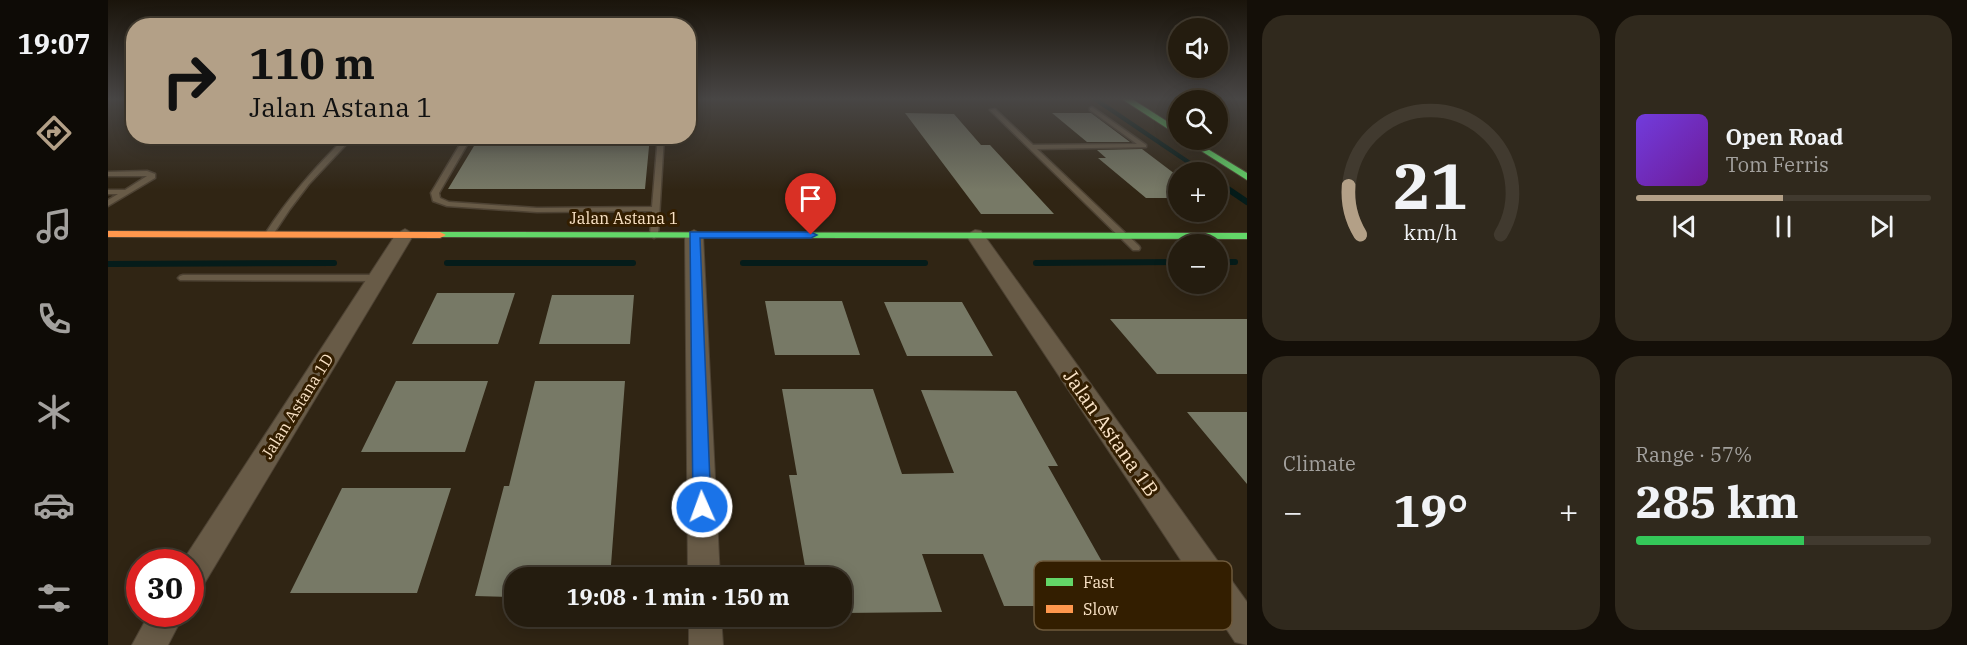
<!DOCTYPE html>
<meta charset="utf-8">
<style>
:root{--surface:#241c0f;--page:#30291d;--text:#f1f3f6;--muted:#a3a19e;--line:#413a2f;--accent:#b3a087}
body{margin:0;font-family:"IBM Plex Serif",serif;background:var(--page);color:var(--text);height:100vh;display:flex;flex-direction:column;font-size:22px;white-space:nowrap}
*{box-sizing:border-box;margin:0}
p{font-size:20px;color:var(--muted)}
.icon{flex:none;width:33px;height:33px;fill:none;stroke:currentColor;stroke-width:2;stroke-linecap:round;stroke-linejoin:round}
.map{position:relative;flex:1;overflow:hidden}
.side{display:flex;flex-direction:column;gap:15px;padding:15px;background:#140f08;width:720px}
.side>*{flex:none}
.guide{position:absolute;left:18px;top:18px;width:570px;height:126px;border-radius:24px;box-shadow:0 3px 15px #0003,0 0 0 2px var(--line);background:#b3a087;color:#111;overflow:hidden}
.fabs{position:absolute;left:1060px;top:18px;display:grid;gap:12px}
.fabs a{display:grid;place-items:center;width:60px;height:60px;border-radius:50%;background:var(--surface);box-shadow:0 3px 15px #0003,0 0 0 2px var(--line);font-size:30px}
.speed{position:absolute;left:18px;top:549px;display:flex;gap:12px;font-size:30px;font-weight:700;text-align:center}
.speed>*{display:grid;place-content:center;width:78px;height:78px;border-radius:50%;background:var(--surface);box-shadow:0 3px 15px #0003,0 0 0 2px var(--line);line-height:1}
.speed .limit{border:9px solid #d22;background:#fff;color:#111}
.pin{position:absolute;display:grid;place-items:center;width:51px;height:51px;color:#fff;margin:-62px -26px;border-radius:50% 50% 50% 0;rotate:-45deg;box-shadow:0 0 6px #0007}
.pin .icon{rotate:45deg}
.me{position:absolute;width:66px;margin:-33px;rotate:358deg;stroke-linejoin:round;filter:drop-shadow(0 0 4px #0008)}
.turn{display:flex;align-items:center;gap:21px;height:126px;padding:0 24px;font-size:27px}
.turn .icon{width:78px;height:78px;stroke-width:2.5}
.turn b{display:block;font-size:42px;line-height:51px}
.big{font-size:45px;font-weight:700;line-height:1.1}
.side .tile{flex:1;display:flex;flex-direction:column;justify-content:center;gap:9px;min-width:0;padding:0 21px;border-radius:24px;background:var(--page)}
.side .dial{align-items:center;gap:0}
.dial svg{height:156px;overflow:visible;fill:none;stroke:var(--line);stroke-width:7;stroke-linecap:round;text-anchor:middle}
.dial text{fill:var(--text);stroke:none}
.song{display:flex;align-items:center;gap:18px}
.cover{width:72px;height:72px;border-radius:9px;background:linear-gradient(135deg,hsl(260 70% 55%),hsl(280 70% 35%))}
.played{height:6px;border-radius:3px;background:linear-gradient(90deg,var(--accent) 50%,var(--line) 50%)}
.keys{display:flex;justify-content:space-around;direction:ltr}
.heat{display:flex;justify-content:space-between;align-items:center;font-size:33px;direction:ltr}
.charge{height:9px;border-radius:4px;background:linear-gradient(90deg,#34c759 57%,var(--line) 0)}
.side .tiles{flex:1;display:grid;gap:15px;grid-template-columns:repeat(2,1fr)}
.trip{position:absolute;left:396px;top:567px;width:348px;height:60px;border-radius:24px;background:var(--surface);box-shadow:0 3px 15px #0003,0 0 0 2px var(--line);font-weight:700;line-height:60px;text-align:center}
main{display:flex;flex:1;min-height:0}
.menu{display:flex;flex-direction:column;width:108px;justify-content:space-around;align-items:center;background:#0e0b06;color:var(--muted)}
.menu .icon{width:42px;height:42px}
.menu .selected{color:var(--accent)}
.menu b{font-size:27px;color:var(--text)}
.map>svg:first-child{display:block}
</style>
<main>
<nav class="menu">
<b>19:07</b>
<svg class="icon selected" aria-label="directions" viewBox="0 0 24 24"><path d="M12 3l9 9-9 9-9-9zM9 14v-3h6M13 9l2 2-2 2"/></svg>
<svg class="icon" aria-label="music" viewBox="0 0 24 24"><path d="M9 18V5l10-2v13"/><circle cx="6" cy="18" r="3"/><circle cx="16" cy="16" r="3"/></svg>
<svg class="icon" aria-label="phone" viewBox="0 0 24 24"><path d="M5 4h4l2 5-3 2q2 4 5 5l2-3 5 2v4C11 20 4 13 5 4z"/></svg>
<svg class="icon" aria-label="climate" viewBox="0 0 24 24"><path d="M12 3v18M4 7l16 10M4 17L20 7"/></svg>
<svg class="icon" aria-label="car" viewBox="0 0 24 24"><path d="M5 17H2v-5l4-1 3-4h7l3 4 3 1v5h-3M9 17h6M6 11h13"/><circle cx="7" cy="17" r="2"/><circle cx="17" cy="17" r="2"/></svg>
<svg class="icon" aria-label="filters" viewBox="0 0 24 24"><path d="M4 7h16M4 17h16"/><circle cx="9" cy="7" r="2"/><circle cx="15" cy="17" r="2"/></svg>
</nav>
<div class="map">
<svg width="1139" height="645" viewBox="0 0 1139 645">
<rect width="100%" height="100%" fill="#302514"/>
<g fill="none" stroke-linecap="round" stroke-linejoin="round">
<path stroke="#051c1a" stroke-width="4.5" d="M 987,99 L 1095,172
M 1110,182 L 1119,188"/>
<path stroke="#051c1a" stroke-width="6" d="M 1117,187 L 1139,202
M 1110,262 L 1127,262
M 339,263 L 525,263
M 635,263 L 817,263
M 928,263 L 1071,262
M 0,264 L 226,263"/>
</g>
<path fill="#777966" d="M 797,113 L 846,114 L 873,145 L 882,145 L 946,214 L 873,214 Z
M 944,113 L 983,113 L 1022,142 L 979,142 Z
M 372,136 L 542,136 L 537,189 L 340,189 Z
M 1034,149 L 1071,177 L 1071,198 L 1038,198 L 990,158 L 998,158 L 989,150 Z
M 329,293 L 407,293 L 390,344 L 304,344 Z
M 444,295 L 526,295 L 522,344 L 431,344 Z
M 657,301 L 734,301 L 752,355 L 667,355 Z
M 776,302 L 854,302 L 885,356 L 799,356 Z
M 1002,319 L 1139,319 L 1139,374 L 1049,374 Z
M 288,381 L 380,381 L 357,452 L 253,452 Z
M 427,381 L 517,381 L 502,578 L 406,578 L 406,597 L 367,596 L 396,486 L 401,486 Z
M 674,389 L 765,389 L 794,474 L 846,473 L 813,390 L 908,391 L 950,466 L 940,466 L 1019,606 L 896,606 L 875,554 L 814,554 L 834,612 L 734,613 L 734,578 L 699,578 L 681,475 L 689,475 Z
M 1079,412 L 1139,412 L 1139,484 Z
M 234,488 L 343,488 L 309,593 L 182,593 Z"/>
<g fill="none" stroke-linecap="round" stroke-linejoin="round">
<g stroke="#4d4233" stroke-width="3">
<path id="lane" d="M 984,107 L 1038,145 L 1038,147 L 929,149 L 1031,246 L 1032,248 L 1031,250 L 1025,250 L 882,110 L 887,109 L 925,145 L 1029,144 L 982,110 L 982,108 Z
M 239,136 L 246,136 L 201,184 L 182,209 L 164,236 L 158,236 L 157,234 C 180,198 208,166 239,136 Z
M 357,136 L 364,136 L 331,193 L 332,198 L 341,202 L 429,208 L 544,207 L 550,136 L 556,136 L 550,235 L 546,238 L 542,235 L 544,211 L 429,212 L 339,206 L 325,201 L 323,193 Z
M 39,171 L 47,174 L 47,178 L 0,206 L 0,200 L 10,194 L 0,194 L 0,190 L 17,190 L 39,176 L 0,176 L 0,172 Z
M 75,275 L 269,275 L 274,278 L 269,281 L 72,280 L 70,278 L 72,276 Z"/>
</g>
<g stroke="#4d4233" stroke-width="2">
<path id="street" d="M 297,229 L 306,234 L 93,589 L 82,593 L 82,562 L 74,562 L 288,234 Z
M 586,230 L 595,235 L 612,578 L 580,578 L 577,235 Z
M 867,230 L 873,231 L 1139,602 L 1139,645 L 1127,642 L 858,235 Z
M 41,614 L 76,614 L 60,645 L 24,645 Z
M 581,616 L 613,616 L 615,645 L 581,645 Z"/>
</g>
<g stroke="#4d4233" stroke-width="2">
<path id="fast" d="M 1014,99 L 1024,99 L 1071,129 L 1071,136 Z
M 1076,140 L 1085,140 L 1139,173 L 1139,180 Z
M 332,232 L 1139,233 L 1139,239 L 328,237 L 326,235 Z"/>
</g>
<g stroke="#4d4233" stroke-width="2">
<path id="slow" d="M 0,231 L 332,232 L 338,235 L 332,238 L 0,237 Z"/>
</g>
<use href="#lane" fill="#685b47" fill-rule="evenodd"/>
<use href="#street" fill="#685b47" fill-rule="evenodd"/>
<use href="#fast" fill="#63d668" fill-rule="evenodd"/>
<use href="#slow" fill="#ff974d" fill-rule="evenodd"/>
</g>
<linearGradient id="sky" x2="0" y2="1"><stop stop-color="#1a140b"/><stop offset="0.52" stop-color="#484645"/><stop offset="1" stop-color="#484645" stop-opacity="0"/></linearGradient>
<rect width="1139" height="190" fill="url(#sky)"/>
<path fill="#1a73e8" stroke="#114b97" stroke-width="1.5" d="M 582,232 L 703,232 L 709,235 L 703,238 L 592,238 L 603,507 L 601,513 L 594,515 L 588,513 L 585,507 Z"/>
<g text-anchor="middle" stroke-width="6" stroke-linejoin="round" paint-order="stroke">
<g font-size="16" fill="#f9e2c5" stroke="#331e00">
<text x="516" y="224">Jalan Astana 1</text>
<text transform="translate(189 406) rotate(-58)" y="6">Jalan Astana 1D</text>
</g>
<g font-size="20" fill="#f9e2c5" stroke="#331e00">
<text transform="translate(1003 433) rotate(55)" y="7">Jalan Astana 1B</text>
</g>
</g>
<rect x="926" y="561" width="198" height="69" rx="9" fill="#331e00" stroke="#6e593b" stroke-width="1.5"/>
<rect x="938" y="578" width="27" height="8" fill="#63d668"/>
<rect x="938" y="605" width="27" height="8" fill="#ff974d"/>
<g font-size="16" fill="#f9e2c5">
<text x="975" y="588">Fast</text>
<text x="975" y="615">Slow</text>
</g>
</svg>
<div class="fabs">
<a><svg class="icon" aria-label="sound" viewBox="0 0 24 24"><path d="M4 9h4l5-4v14l-5-4H4zM17 9q2 3 0 6"/></svg></a>
<a><svg class="icon" aria-label="search" viewBox="0 0 24 24"><circle cx="10" cy="10" r="6"/><path d="M15 15l6 6"/></svg></a>
<a>+</a>
<a>−</a>
</div>
<div class="speed"><div class="limit">30</div></div>
<div class="pin" style="left:703px;top:235px;background:#d93025"><svg class="icon" aria-label="arrive" viewBox="0 0 24 24"><path d="M6 21V4h12l-3 4 3 4H6"/></svg></div>
<svg class="me" style="left:594px;top:507px" viewBox="-20 -20 40 40"><circle r="17" fill="#1a73e8" stroke="#fff" stroke-width="3"/><path d="M0-11L8 9 0 5-8 9z" fill="#fff"/></svg>
<div class="trip">19:08 · 1 min · 150 m</div>
<div class="guide">
<div class="turn"><svg class="icon" aria-label="right" viewBox="0 0 24 24"><path d="M7 20v-9h11M14 6l5 5-5 5"/></svg><div><b>110 m</b>Jalan Astana 1</div></div>
</div>
</div>
<section class="side">
<div class="tiles">
<div class="tile dial"><svg viewBox="0 0 100 80">
<path d="M14 69A42 42 0 1 1 86 69"/>
<path d="M14 69A42 42 0 0 1 8 44" stroke="#b3a087"/>
<text x="50" y="56" font-size="32" font-weight="700">21</text>
<text x="50" y="72" font-size="11">km/h</text>
</svg></div>
<div class="tile">
<div class="song"><i class="cover"></i><div><b>Open Road</b><p>Tom Ferris</p></div></div>
<div class="played"></div>
<div class="keys"><svg class="icon" aria-label="previous" viewBox="0 0 24 24"><path d="M18 5L8 12l10 7zM5 5v14"/></svg><svg class="icon" aria-label="pause" viewBox="0 0 24 24"><path d="M8 5v14M16 5v14"/></svg><svg class="icon" aria-label="next" viewBox="0 0 24 24"><path d="M6 5l10 7-10 7zM19 5v14"/></svg></div>
</div>
<div class="tile"><p>Climate</p>
<div class="heat"><a>−</a><b class="big">19°</b><a>+</a></div>
</div>
<div class="tile"><p>Range · 57%</p><b class="big">285 km</b><div class="charge"></div></div>
</div>
</section>
</main>
